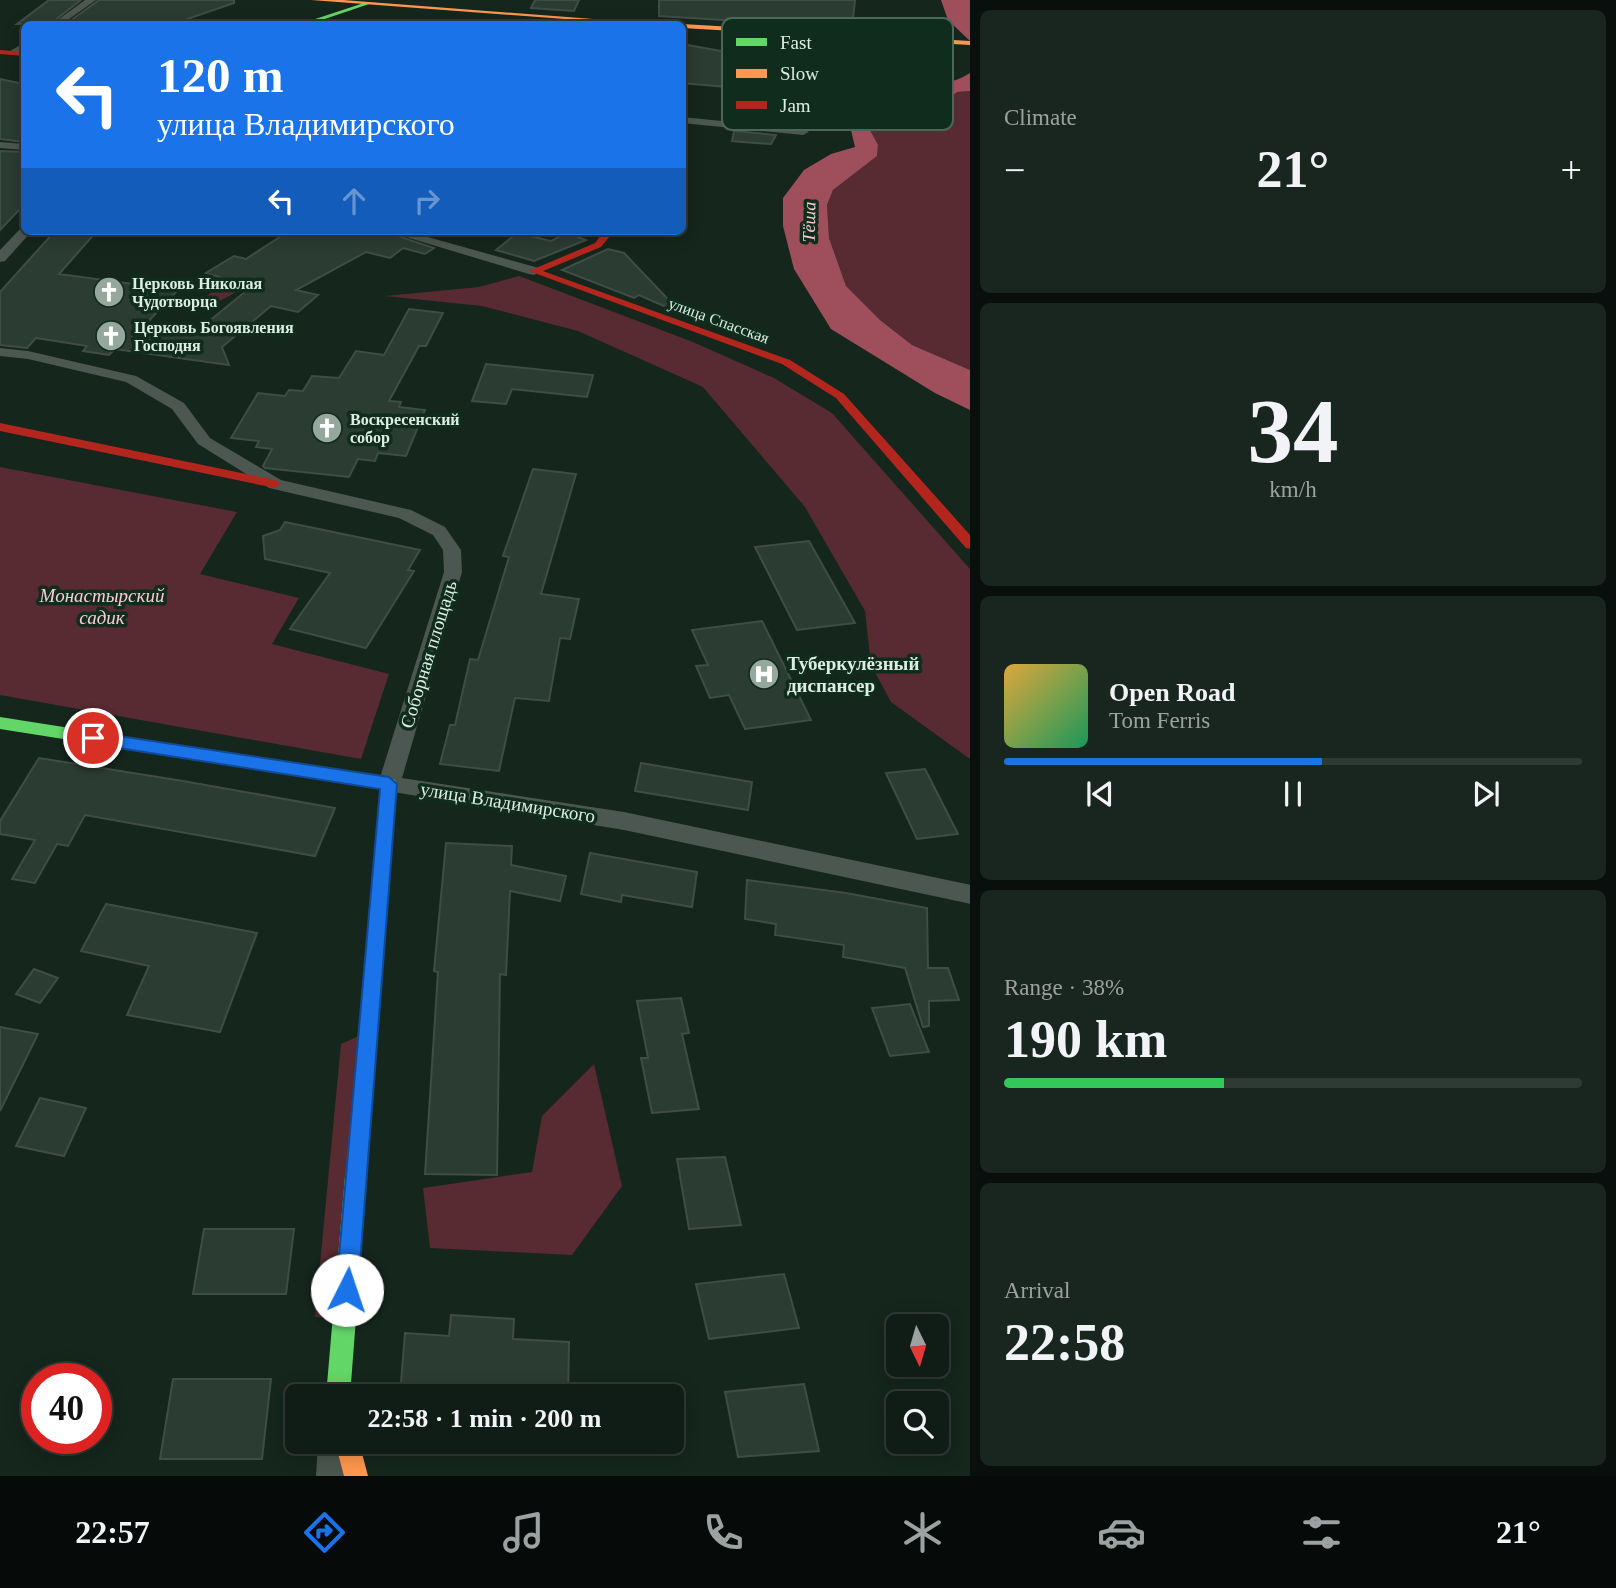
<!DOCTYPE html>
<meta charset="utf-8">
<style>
:root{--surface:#101c16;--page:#19251f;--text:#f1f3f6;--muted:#9ca1a1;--line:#303a35;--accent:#1a73e8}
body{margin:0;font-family:Georgia,serif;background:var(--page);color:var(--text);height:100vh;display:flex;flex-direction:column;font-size:26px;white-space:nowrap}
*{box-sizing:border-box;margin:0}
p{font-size:23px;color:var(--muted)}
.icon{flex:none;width:38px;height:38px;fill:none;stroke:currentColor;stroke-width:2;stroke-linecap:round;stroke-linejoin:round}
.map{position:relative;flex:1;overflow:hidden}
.drawer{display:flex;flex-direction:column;gap:10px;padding:10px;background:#090f0c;width:646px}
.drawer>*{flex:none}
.hud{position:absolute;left:21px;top:21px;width:665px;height:214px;border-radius:10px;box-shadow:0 4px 18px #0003,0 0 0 2px var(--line);background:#1a73e8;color:#fff;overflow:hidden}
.needle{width:46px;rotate:175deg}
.tools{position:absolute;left:886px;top:1314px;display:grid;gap:14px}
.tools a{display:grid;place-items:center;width:63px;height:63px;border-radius:10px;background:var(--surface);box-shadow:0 4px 18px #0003,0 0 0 2px var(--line);font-size:35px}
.speed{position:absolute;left:21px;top:1363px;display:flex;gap:14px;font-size:35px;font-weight:700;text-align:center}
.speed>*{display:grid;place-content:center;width:91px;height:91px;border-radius:50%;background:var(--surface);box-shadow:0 4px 18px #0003,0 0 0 2px var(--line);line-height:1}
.speed .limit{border:10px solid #d22;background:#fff;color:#111}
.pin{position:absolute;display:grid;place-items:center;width:60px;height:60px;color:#fff;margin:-30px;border:4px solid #fff;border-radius:50%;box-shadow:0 2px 7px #0007}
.me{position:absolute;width:77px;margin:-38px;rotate:4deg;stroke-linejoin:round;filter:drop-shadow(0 0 5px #0008)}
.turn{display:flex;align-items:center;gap:24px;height:147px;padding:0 21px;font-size:32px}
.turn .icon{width:91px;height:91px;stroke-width:2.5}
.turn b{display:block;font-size:49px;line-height:60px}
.lanes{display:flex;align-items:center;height:66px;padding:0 21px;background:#0003;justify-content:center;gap:35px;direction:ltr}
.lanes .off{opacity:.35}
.big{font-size:52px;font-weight:800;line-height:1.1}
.drawer .tile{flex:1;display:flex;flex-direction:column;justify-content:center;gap:10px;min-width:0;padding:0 24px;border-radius:10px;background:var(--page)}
.drawer .dial{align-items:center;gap:0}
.dial b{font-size:91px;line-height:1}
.song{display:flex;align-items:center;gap:21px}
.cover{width:84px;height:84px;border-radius:10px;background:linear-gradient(135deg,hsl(40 70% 55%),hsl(150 70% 35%))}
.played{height:7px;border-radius:4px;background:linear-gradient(90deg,var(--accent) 55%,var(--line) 55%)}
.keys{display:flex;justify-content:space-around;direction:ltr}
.heat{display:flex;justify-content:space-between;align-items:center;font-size:38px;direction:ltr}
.charge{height:10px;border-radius:5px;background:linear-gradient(90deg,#34c759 38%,var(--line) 0)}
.trip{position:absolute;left:285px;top:1384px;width:399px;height:70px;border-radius:10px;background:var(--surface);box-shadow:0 4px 18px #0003,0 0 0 2px var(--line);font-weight:800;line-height:70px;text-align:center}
.dock{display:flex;height:112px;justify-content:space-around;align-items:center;background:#060b09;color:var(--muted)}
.dock .icon{width:49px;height:49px}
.dock .on{color:var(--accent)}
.dock b{font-size:32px;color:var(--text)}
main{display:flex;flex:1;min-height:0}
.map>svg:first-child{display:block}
</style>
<main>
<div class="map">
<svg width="971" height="1476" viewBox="0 0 971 1476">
<rect width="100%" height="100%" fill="#15261d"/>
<path fill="#582a31" d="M 970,91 L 970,370 L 912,345 L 880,320 L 846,286 L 829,238 L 827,205 L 833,190 L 877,156 L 878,145 L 870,130 L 874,124 L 942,120 L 944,103 L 957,92 Z
M 519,276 L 693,342 L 774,378 L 832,413 L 970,569 L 970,759 L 891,702 L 871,665 L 865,611 L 805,507 L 703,387 L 578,331 L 482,306 L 385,296 L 479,287 Z
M 227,281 L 246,287 L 206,308 L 194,305 Z
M 0,467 L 237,512 L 200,574 L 299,598 L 272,644 L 389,674 L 361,759 L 0,695 Z
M 361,1035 L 334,1318 L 315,1317 L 341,1044 Z
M 594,1064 L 622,1186 L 572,1255 L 430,1248 L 423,1188 L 532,1172 L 542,1116 Z"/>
<path fill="#9e4f5b" d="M 941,0 L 970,0 L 970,41 L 948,20 Z
M 970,73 L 970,91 L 957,92 L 944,103 L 942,120 L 930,125 L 874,124 L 870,130 L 878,145 L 877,156 L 833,190 L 827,205 L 829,238 L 846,286 L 880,320 L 912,345 L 970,370 L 970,410 L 935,393 L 831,329 L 794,269 L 783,226 L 783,198 L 804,170 L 831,154 L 855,147 L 850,126 L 860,121 L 917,110 C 936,73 941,91 970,73 Z"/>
<path fill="#2b3c33" stroke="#404d46" stroke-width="2" d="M 49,0 L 81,0 L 50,24 L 17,24 Z
M 99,0 L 234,0 L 234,3 L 173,24 L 66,24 Z
M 535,0 L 579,0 L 574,11 L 531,8 Z
M 659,0 L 855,0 L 852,28 L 659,16 Z
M 682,44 L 760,58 L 749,89 L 682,83 Z
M 0,79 L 24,84 L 24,142 L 0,139 Z
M 734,131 L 776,135 L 771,144 L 755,143 L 732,141 Z
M 0,151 L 24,152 L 24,210 L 19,210 L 0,230 Z
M 55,231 L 97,231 L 59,274 L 178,290 L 143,327 L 192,335 L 251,287 L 206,273 L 234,256 L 246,259 L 289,231 L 383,231 L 434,248 L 425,254 L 403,248 L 390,258 L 366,252 L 296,290 L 318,295 L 298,312 L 271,306 L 222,347 L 229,365 L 115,349 L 109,355 L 83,351 L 87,346 L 36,338 L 27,348 L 0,345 L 0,292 Z
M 517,233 L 551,241 L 567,233 L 586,240 L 534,261 L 496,250 Z
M 608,249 L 624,253 L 682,314 L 639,295 L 634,298 L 562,270 Z
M 409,309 L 443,313 L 426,346 L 419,346 L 389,401 L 401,402 L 399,407 L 425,410 L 406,456 L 378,453 L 375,461 L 358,459 L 349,477 L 265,468 L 263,466 L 272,449 L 256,447 L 259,441 L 231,438 L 258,393 L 285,396 L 289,390 L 303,391 L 312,376 L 339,378 L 356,351 L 384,355 Z
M 486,364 L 593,375 L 587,397 L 512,389 L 506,404 L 472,401 Z
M 533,469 L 576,474 L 541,594 L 579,599 L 570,639 L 560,638 L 549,701 L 515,698 L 499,771 L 440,764 L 450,725 L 455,725 L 470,659 L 478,660 L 509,557 L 503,556 Z
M 285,522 L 420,550 L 408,570 L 414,571 L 366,648 L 290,629 L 330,573 L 265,559 L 263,536 L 280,530 Z
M 809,541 L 855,623 L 797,630 L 755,547 Z
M 762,621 L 811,720 L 745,729 L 729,695 L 710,698 L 696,666 L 708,665 L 692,630 Z
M 39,758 L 183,781 L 335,808 L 315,856 L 85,815 L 68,846 L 57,844 L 35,883 L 12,879 L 35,840 L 0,834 L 0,821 Z
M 641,763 L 752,782 L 748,810 L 635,791 Z
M 925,769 L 958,834 L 917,839 L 886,773 Z
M 446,843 L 512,846 L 511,865 L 566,876 L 560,901 L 510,891 L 506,975 L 500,974 L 497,1175 L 425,1174 L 438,972 L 434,971 Z
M 590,853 L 697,872 L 692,907 L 622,895 L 621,902 L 581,894 Z
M 747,880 L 846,893 L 927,908 L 928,968 L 948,968 L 959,1000 L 929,1001 L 929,1026 L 923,1027 L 905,968 L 843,957 L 844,945 L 775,935 L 776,924 L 745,919 Z
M 106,904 L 257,933 L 220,1032 L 127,1015 L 149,966 L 81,951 Z
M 34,969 L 58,978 L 40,1003 L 16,994 Z
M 681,998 L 689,1033 L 682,1034 L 699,1109 L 652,1113 L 641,1058 L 648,1058 L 637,1001 Z
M 910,1004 L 929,1052 L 890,1056 L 872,1008 Z
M 0,1027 L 38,1034 L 0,1111 Z
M 40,1098 L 86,1108 L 64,1156 L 16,1146 Z
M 725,1157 L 741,1225 L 689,1229 L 677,1159 Z
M 204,1229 L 294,1229 L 286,1294 L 193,1294 Z
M 784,1274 L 799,1328 L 709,1339 L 696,1284 Z
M 451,1315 L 514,1319 L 513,1339 L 569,1342 L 568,1396 L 400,1395 L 405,1333 L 449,1336 Z
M 173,1379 L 271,1379 L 262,1459 L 160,1459 Z
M 804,1384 L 819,1451 L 738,1457 L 725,1392 Z"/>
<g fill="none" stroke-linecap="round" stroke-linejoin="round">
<path fill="#4b5750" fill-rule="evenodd" d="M 85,0 L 96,0 L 62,24 L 52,24 Z
M 24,43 L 24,50 L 18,55 L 10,55 L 10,51 Z
M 682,117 L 803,129 L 809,132 L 803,135 L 682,123 Z
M 0,142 L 24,144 L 24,150 L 0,148 Z
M 21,228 L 32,231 L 5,261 L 0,262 L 0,250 Z
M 386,231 L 406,231 L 539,268 L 541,271 L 534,275 L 529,274 Z
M 0,348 L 28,351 L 136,376 L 184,403 L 210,438 L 281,480 L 411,510 L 445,527 L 461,550 L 462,572 L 402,778 L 624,812 L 971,885 L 971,904 L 624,830 L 381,790 L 378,784 L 444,572 L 443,550 L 433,535 L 399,518 L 269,488 L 198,444 L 172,409 L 126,382 L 28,359 L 0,356 Z
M 318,1442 L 350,1442 L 348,1476 L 316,1476 Z"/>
<path fill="#63d668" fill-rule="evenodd" d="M 367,2 L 372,3 L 310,24 L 300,24 Z
M 0,717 L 389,778 L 395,780 L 397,784 L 394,821 L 392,826 L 380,826 L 378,821 L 380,789 L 0,729 Z
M 356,1166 L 363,1169 L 367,1176 L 350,1396 L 326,1396 L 345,1176 L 349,1169 Z"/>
<path fill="#ff974d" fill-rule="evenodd" d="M 311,0 L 343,0 L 659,24 L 632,24 Z
M 679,24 L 682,24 L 971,41 L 971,45 L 682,28 L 682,24 Z
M 335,1442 L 359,1442 L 368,1476 L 344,1476 Z"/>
<path fill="#b3261e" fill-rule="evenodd" d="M 0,50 L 24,52 L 24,56 L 0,54 Z
M 604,231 L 614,231 L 601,247 L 543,271 L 790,360 L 844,394 L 971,536 L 971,549 L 966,548 L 836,398 L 782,364 L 529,271 L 595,243 Z
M 0,423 L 275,480 L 281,484 L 275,488 L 0,431 Z
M 386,814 L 392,816 L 394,821 L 367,1176 L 363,1183 L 356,1186 L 349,1183 L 345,1176 L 378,821 L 380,816 Z"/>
</g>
<path fill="#1a73e8" stroke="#114b97" stroke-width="2" d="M 93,732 L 389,777 L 397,784 L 358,1290 L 355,1298 L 347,1301 L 339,1298 L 336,1290 L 380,789 L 93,744 L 85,738 Z"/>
<defs>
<g id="church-disc" transform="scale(1.575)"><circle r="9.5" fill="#96a79d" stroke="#0f2c1d"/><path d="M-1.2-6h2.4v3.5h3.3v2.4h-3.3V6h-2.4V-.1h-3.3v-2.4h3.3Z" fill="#fff"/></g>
<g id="hospital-disc" transform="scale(1.575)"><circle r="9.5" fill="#96a79d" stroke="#0f2c1d"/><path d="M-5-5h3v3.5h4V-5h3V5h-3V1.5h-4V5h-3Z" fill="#fff"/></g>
</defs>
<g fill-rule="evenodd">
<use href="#church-disc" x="109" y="292"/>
<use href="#church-disc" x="111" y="336"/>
<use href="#church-disc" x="327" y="428"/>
<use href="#hospital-disc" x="764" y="674"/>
</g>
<g text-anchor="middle" stroke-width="7" stroke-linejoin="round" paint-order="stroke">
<g font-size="16" font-weight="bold" fill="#dcede2" stroke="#0f2c1d" text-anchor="start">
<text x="132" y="289">Церковь Николая<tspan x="132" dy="18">Чудотворца</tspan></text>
<text x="134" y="333">Церковь Богоявления<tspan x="134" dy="18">Господня</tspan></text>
<text x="350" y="425">Воскресенский<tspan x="350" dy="18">собор</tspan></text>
</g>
<g font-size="16" fill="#dcede2" stroke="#0f2c1d">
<text transform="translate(719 320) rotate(20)" y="6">улица Спасская</text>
</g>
<g font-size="18" font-style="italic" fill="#fdcacf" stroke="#0f2c1d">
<text transform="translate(809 222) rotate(-89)" y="6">Тёша</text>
</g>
<g font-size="19" font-style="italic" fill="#ffcbd0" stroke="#0f2c1d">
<text x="102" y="602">Монастырский<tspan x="102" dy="22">садик</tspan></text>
</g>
<g font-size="19" fill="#dcede2" stroke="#0f2c1d">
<text transform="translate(428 654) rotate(-73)" y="7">Соборная площадь</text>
<text transform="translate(508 802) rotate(9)" y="7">улица Владимирского</text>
</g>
<g font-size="19" font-weight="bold" fill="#dcede2" stroke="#0f2c1d" text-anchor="start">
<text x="787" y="670">Туберкулёзный<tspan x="787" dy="22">диспансер</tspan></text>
</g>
</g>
<rect x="722" y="18" width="231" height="112" rx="10" fill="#0f2c1d" stroke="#4c6658" stroke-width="2"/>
<rect x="736" y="38" width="31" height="8" fill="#63d668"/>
<rect x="736" y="69" width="31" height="9" fill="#ff974d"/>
<rect x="736" y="101" width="31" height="8" fill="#b3261e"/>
<g font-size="19" fill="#dcede2">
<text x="780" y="49">Fast</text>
<text x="780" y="80">Slow</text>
<text x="780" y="112">Jam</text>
</g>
</svg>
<div class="tools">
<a><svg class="needle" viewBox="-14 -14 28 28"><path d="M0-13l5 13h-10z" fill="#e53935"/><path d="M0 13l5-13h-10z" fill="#9ca1a1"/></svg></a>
<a><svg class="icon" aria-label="search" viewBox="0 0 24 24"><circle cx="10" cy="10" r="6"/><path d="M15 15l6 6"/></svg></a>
</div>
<div class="speed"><div class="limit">40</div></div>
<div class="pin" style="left:93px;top:738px;background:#d93025"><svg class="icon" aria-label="arrive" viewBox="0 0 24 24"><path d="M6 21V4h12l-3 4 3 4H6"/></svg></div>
<svg class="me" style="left:347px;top:1290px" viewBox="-20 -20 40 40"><circle r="19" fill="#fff"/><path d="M0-13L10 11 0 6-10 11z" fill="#1a73e8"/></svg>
<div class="trip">22:58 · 1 min · 200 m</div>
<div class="hud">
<div class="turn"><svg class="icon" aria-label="left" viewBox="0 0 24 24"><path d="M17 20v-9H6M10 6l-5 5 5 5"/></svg><div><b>120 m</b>улица Владимирского</div></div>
<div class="lanes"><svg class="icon" aria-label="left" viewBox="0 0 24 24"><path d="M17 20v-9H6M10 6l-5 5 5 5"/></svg><svg class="icon off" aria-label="ahead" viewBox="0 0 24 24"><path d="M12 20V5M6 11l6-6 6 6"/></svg><svg class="icon off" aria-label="right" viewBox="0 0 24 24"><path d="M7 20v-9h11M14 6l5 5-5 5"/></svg></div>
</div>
</div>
<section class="drawer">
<div class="tile"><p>Climate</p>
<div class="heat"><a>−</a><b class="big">21°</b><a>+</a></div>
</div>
<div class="tile dial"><b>34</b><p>km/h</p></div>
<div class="tile">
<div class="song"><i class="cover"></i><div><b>Open Road</b><p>Tom Ferris</p></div></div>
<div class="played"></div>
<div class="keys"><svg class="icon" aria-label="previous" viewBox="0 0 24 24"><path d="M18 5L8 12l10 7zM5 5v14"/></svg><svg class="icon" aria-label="pause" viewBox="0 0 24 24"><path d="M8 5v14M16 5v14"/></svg><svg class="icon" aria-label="next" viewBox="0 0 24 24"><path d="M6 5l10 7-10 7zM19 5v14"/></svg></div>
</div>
<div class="tile"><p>Range · 38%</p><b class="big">190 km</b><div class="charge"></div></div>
<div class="tile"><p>Arrival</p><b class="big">22:58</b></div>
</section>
</main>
<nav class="dock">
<b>22:57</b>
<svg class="icon on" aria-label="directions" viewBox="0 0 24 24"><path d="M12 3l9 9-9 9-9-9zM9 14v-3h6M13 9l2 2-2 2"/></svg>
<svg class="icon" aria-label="music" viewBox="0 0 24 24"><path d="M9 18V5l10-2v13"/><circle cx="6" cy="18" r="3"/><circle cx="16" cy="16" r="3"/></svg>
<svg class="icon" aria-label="phone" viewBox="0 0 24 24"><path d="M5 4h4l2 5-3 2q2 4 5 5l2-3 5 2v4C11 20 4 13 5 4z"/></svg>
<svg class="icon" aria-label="climate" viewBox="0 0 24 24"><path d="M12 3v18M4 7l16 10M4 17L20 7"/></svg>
<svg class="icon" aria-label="car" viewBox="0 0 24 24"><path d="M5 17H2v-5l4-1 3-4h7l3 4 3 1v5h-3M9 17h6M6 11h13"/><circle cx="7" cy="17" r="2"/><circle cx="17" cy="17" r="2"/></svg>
<svg class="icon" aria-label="filters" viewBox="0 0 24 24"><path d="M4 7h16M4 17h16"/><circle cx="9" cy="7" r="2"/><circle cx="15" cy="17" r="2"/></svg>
<b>21°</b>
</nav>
